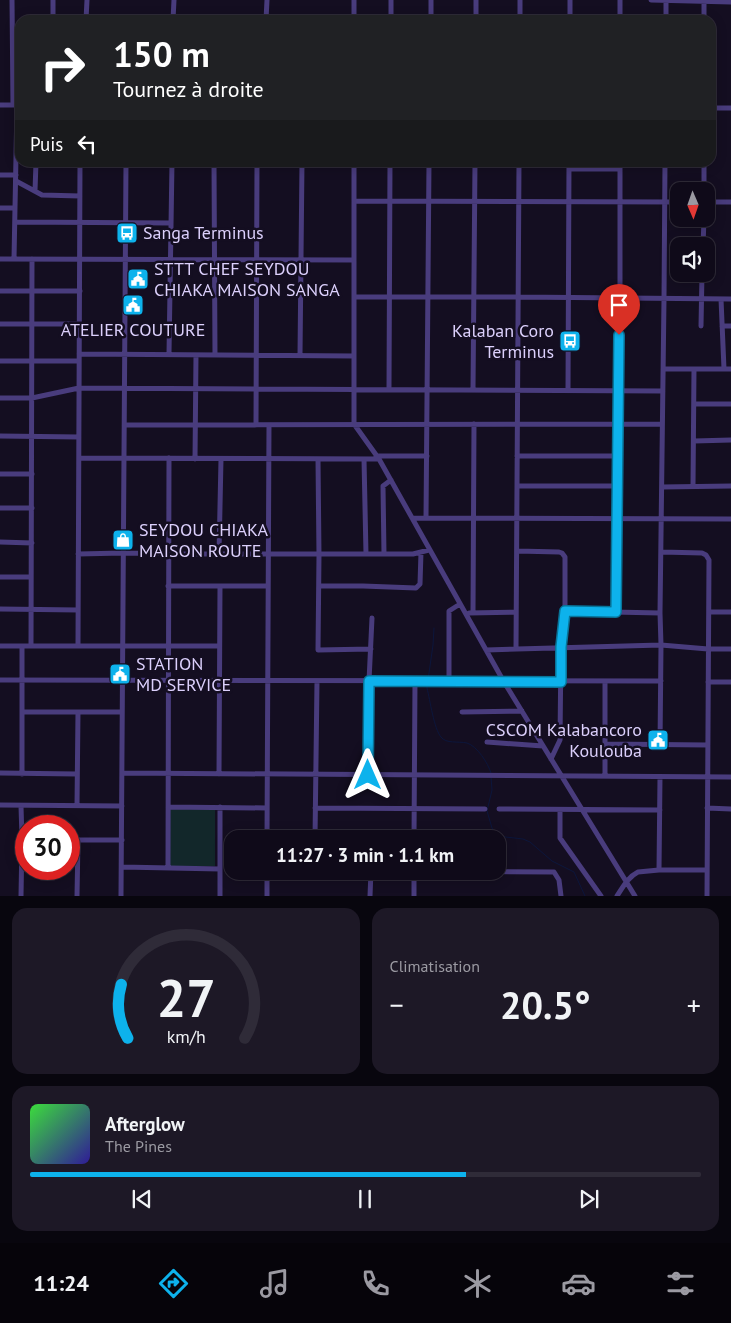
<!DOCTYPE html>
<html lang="fr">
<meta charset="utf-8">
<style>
:root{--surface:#0f0a19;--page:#1d1826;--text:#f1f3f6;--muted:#9b9aa2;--line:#2f2b38;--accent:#0db2ec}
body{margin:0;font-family:"PT Sans",sans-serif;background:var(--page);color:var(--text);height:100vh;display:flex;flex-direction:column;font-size:19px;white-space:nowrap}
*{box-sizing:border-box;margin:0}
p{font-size:16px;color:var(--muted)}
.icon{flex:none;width:28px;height:28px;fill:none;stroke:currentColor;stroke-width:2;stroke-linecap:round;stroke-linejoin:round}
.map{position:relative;height:896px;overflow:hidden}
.panel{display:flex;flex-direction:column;gap:12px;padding:12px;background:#08060e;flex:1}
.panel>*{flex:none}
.top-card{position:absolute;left:15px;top:15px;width:701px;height:152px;border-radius:15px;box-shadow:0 2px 12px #0003,0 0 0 1px var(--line);background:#202124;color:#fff;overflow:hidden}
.needle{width:32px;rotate:178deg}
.buttons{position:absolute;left:670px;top:182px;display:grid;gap:10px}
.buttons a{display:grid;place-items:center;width:45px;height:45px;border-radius:10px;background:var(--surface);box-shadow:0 2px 12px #0003,0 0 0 1px var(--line);font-size:25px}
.speed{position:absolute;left:15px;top:815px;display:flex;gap:10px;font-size:25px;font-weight:700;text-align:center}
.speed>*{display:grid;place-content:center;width:65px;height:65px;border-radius:50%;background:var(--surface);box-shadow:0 2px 12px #0003,0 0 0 1px var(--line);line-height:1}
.speed .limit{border:8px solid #d22;background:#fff;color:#111}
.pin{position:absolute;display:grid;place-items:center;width:42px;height:42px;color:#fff;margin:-51px -21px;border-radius:50% 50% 50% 0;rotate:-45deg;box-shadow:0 0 5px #0007}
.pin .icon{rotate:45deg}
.me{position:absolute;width:55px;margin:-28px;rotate:0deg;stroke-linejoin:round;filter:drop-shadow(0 0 4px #0008)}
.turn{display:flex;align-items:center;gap:18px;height:105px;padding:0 15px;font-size:22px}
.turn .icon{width:65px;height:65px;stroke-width:2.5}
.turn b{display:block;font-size:35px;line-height:42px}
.then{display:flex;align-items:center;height:48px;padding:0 15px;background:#0003;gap:10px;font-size:19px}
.big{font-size:38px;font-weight:800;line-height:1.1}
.panel .card{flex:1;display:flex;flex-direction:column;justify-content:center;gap:8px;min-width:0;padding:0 18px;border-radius:15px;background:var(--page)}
.panel .dial{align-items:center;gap:0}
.dial svg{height:130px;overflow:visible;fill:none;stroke:var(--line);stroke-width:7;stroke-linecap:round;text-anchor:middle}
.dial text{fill:var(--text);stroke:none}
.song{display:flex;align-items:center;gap:15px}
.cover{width:60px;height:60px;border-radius:8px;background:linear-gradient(135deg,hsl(120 70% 55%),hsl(250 70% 35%))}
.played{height:5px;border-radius:2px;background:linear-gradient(90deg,var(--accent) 65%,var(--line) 65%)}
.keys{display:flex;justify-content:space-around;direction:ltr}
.heat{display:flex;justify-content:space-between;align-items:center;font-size:28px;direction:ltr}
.panel .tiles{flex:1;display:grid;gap:12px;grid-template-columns:1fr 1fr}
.card:last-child{grid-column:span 2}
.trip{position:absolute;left:224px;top:830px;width:282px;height:50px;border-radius:15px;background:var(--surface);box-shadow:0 2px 12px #0003,0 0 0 1px var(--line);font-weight:800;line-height:50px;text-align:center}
.dock{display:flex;height:80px;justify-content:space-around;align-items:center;background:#06040a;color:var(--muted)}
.dock .icon{width:35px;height:35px}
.dock .selected{color:var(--accent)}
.dock b{font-size:22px;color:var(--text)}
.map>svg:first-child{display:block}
</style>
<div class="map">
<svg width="731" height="896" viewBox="0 0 731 896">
<rect width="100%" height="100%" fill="#140e21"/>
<path fill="#12272a" d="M 170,809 L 215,809 L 215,866 L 170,866 Z"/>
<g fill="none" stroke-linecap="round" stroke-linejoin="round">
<path stroke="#0c163c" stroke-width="1" d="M 428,680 L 433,645 L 434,628
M 427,684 L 427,688 C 430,700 434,729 441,737 C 446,744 458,741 467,743 C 477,746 488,763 491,773
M 491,777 L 492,790 L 487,811 L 492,828 L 497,836 L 523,839 L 530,842 L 552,861 L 574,872 L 585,896"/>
<path stroke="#493c7d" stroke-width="5" d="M 12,0 L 13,105
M 53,0 L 53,20
M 354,0 L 354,20
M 391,0 L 391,20
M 620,0 L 620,20
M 651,0 L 731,2
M 704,1 L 704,20
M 86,20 L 87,0
M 173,20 L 174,0
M 266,20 L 267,0
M 431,20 L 431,0
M 476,20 L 476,0
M 520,20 L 520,0
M 570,20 L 570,0
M 666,20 L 666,0
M 0,105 L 14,105
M 711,108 L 731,108
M 214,162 L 215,355
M 354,162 L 354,424 L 379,459 L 504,682 L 635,896
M 704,162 L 704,191
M 569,169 L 620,169
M 0,175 L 16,175
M 16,181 L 42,195 L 80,196
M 35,191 L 36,162
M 354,201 L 679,202
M 706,202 L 731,202
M 0,208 L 15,208
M 15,222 L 171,223
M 703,246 L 704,219
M 0,259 L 354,260
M 14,259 L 17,105
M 0,291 L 80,291
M 354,297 L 519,297 L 731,299
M 721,299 L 724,369
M 0,324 L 79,324
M 701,326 L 702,274
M 722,326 L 731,326
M 79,354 L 354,356
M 169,354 L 172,162
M 300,355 L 302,162
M 0,361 L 79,361
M 663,369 L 731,369
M 389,389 L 390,162
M 473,390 L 475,162
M 568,390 L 569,162
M 0,398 L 32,398 L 79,388 L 663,391
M 694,404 L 731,404
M 124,425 L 662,424
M 256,425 L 257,162
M 0,436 L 79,437
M 694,441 L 731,440
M 376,456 L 427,456
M 517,456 L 618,456
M 79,458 L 379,459
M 195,459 L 196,355
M 318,459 L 319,555 L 318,650 L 371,649
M 364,459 L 366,554
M 0,474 L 32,474
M 517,486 L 617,486
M 693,486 L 694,369
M 662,487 L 731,486
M 0,508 L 32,508
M 412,518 L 731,519
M 426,518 L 429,162
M 0,542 L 32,543
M 517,551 L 559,552 L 562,553 L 565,557 L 565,611 L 561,647 L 560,740 L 551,759
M 662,552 L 702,553 L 706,555 L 709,560 L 707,896
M 78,554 L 123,553 L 219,554 L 413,554 L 429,550
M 219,554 L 221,459
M 384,554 L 383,486 L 391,480
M 0,577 L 31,577
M 168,586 L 268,586
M 319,586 L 363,586 L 416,588 L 420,584 L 421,552
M 0,609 L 78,610
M 565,611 L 660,613
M 616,612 L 620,298 L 620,162
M 709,612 L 731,612
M 469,613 L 516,612
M 473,613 L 474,424
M 0,646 L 219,646
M 31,646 L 32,259
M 78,646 L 80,162
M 516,649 L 519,162
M 486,650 L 661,645 L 708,649 L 731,649
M 0,680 L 661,681
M 449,682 L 449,611 L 460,604
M 708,682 L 731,682
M 22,712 L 122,712
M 462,712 L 522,711
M 487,742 L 543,746
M 605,744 L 708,745
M 660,745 L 661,645 L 660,613 L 664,299 L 665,162
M 0,773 L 77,774
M 122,773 L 731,777
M 22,774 L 22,646
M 219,774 L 220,586
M 369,775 L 369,681 L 372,618
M 605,776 L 605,681
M 0,805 L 122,806
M 21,806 L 22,839 L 21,896
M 77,806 L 78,712
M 168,807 L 267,808
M 315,808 L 485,809
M 707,808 L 731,809
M 499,809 L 660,810
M 560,810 L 560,838 L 601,896
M 267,839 L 269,425
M 315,839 L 317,681
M 414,839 L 415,681
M 69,840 L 122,840
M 122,867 L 220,869
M 168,868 L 169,458
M 659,870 L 660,777
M 77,896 L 78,840
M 121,896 L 126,162
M 220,896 L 220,807
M 267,896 L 267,871
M 370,896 L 371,871
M 414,896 L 414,871 L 554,872 L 559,880 L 561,896
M 617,896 C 623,887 628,877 638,872 L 659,870 L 707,870"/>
</g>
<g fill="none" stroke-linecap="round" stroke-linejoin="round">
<g stroke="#087499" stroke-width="12">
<path id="route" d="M 368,775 L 369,681 L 561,682 L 561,647 L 565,611 L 616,612 L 619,335"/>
</g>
<use href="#route" stroke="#0db2ec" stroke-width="9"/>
</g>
<defs>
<g id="bus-square" transform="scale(1.125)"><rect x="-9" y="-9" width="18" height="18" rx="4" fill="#0db2ec" stroke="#140e21"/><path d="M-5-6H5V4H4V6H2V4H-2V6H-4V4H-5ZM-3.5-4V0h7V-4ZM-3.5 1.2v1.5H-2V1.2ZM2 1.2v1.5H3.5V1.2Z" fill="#fff"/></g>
<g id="civic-square" transform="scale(1.125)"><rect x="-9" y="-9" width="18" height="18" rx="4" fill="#0db2ec" stroke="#140e21"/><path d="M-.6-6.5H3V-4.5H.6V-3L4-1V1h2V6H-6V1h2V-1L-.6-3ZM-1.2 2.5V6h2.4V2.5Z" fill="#fff"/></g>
<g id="shop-square" transform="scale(1.125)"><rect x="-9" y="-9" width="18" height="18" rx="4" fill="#0db2ec" stroke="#140e21"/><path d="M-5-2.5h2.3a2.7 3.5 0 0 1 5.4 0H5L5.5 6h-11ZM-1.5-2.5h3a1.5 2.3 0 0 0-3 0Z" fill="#fff"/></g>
</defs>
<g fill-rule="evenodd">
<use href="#bus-square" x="127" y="233"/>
<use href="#civic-square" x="138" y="279"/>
<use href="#civic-square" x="133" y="305"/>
<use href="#bus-square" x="570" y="341"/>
<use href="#shop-square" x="123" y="540"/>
<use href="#civic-square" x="120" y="674"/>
<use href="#civic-square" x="658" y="740"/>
</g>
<g text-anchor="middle" stroke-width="5" stroke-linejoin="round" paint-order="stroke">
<g font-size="18" fill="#dcd0fc" stroke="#140e21" text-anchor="start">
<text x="143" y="239">Sanga Terminus</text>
<text x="154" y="275">STTT CHEF SEYDOU<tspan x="154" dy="21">CHIAKA MAISON SANGA</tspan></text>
<text x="133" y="336" text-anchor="middle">ATELIER COUTURE</text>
<text x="554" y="337" text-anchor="end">Kalaban Coro<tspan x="554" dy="21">Terminus</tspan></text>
<text x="139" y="536">SEYDOU CHIAKA<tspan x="139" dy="21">MAISON ROUTE</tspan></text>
<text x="136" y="670">STATION<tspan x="136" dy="21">MD SERVICE</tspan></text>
<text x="642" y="736" text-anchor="end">CSCOM Kalabancoro<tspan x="642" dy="21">Koulouba</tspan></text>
</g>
</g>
</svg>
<div class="buttons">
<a><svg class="needle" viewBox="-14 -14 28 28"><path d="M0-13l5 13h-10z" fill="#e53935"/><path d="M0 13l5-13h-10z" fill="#9b9aa2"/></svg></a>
<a><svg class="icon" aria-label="sound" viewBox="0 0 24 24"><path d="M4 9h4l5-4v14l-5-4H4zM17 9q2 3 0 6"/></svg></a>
</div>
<div class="speed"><div class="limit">30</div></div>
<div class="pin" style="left:619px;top:335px;background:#d93025"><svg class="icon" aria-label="arrive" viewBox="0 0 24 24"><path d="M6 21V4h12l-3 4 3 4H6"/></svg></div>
<svg class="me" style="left:368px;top:775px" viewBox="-20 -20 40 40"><path d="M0-17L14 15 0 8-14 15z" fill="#0db2ec" stroke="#fff" stroke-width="4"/></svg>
<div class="trip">11:27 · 3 min · 1.1 km</div>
<div class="top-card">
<div class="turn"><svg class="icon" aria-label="right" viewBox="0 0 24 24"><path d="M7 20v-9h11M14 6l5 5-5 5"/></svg><div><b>150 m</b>Tournez à droite</div></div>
<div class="then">Puis<svg class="icon" aria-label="left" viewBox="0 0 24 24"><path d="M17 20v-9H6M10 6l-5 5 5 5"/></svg></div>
</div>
</div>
<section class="panel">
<div class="tiles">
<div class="card dial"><svg viewBox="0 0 100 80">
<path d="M14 69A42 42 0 1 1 86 69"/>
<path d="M14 69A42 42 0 0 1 10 36" stroke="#0db2ec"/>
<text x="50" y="56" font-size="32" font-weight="700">27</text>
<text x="50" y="72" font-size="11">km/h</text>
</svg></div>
<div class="card"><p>Climatisation</p>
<div class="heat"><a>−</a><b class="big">20.5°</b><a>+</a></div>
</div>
<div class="card">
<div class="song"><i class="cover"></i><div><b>Afterglow</b><p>The Pines</p></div></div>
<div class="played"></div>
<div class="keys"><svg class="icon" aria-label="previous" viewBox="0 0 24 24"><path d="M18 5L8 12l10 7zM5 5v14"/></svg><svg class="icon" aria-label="pause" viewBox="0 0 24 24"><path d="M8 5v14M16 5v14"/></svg><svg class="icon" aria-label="next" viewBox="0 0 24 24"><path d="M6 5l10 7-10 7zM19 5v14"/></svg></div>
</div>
</div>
</section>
<nav class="dock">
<b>11:24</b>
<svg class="icon selected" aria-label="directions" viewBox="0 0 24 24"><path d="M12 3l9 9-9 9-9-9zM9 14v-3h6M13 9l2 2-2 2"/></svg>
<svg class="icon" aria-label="music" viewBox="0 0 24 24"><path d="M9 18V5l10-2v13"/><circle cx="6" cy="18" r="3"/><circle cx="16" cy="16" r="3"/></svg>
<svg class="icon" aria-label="phone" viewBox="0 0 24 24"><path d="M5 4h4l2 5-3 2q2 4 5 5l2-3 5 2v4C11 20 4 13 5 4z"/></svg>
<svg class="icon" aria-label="climate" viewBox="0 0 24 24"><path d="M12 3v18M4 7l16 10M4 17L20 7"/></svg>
<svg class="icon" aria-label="car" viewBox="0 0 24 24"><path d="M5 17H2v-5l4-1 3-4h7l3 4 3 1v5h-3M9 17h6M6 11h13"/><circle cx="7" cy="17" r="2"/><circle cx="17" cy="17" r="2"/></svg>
<svg class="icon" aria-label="filters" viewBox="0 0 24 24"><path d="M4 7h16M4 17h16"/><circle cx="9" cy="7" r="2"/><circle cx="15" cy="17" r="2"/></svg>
</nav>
